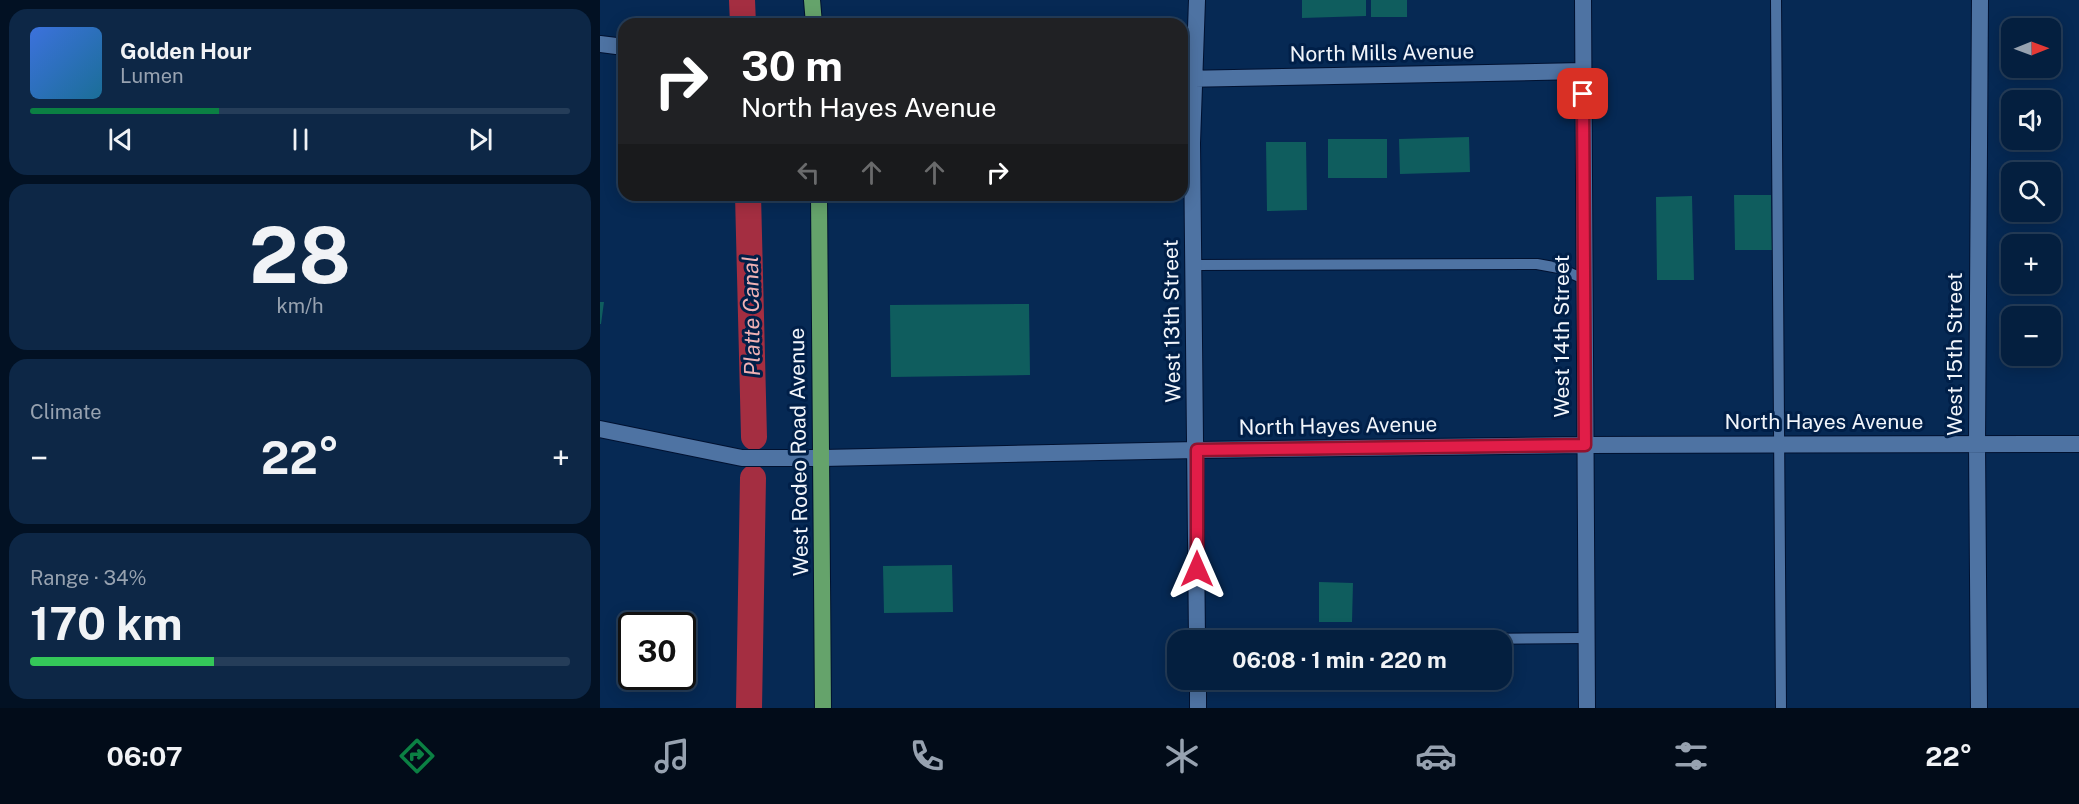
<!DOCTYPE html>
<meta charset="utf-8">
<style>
:root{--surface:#041f3f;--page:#0d2746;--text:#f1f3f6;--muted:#97a2b0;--line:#253d59;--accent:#0b8043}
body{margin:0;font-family:"Public Sans",sans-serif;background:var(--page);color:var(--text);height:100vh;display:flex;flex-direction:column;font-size:22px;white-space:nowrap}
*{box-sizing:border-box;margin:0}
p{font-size:20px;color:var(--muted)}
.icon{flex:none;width:33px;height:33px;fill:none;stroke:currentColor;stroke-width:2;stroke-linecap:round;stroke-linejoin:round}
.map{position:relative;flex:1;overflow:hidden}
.side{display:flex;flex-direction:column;gap:9px;padding:9px;background:#021123;width:600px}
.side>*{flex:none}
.top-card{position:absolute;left:18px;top:18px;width:570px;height:183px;border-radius:18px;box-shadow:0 3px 15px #0003,0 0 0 2px var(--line);background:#202124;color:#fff;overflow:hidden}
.needle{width:39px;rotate:89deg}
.fabs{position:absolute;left:1401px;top:18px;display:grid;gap:12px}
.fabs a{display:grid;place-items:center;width:60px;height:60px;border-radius:12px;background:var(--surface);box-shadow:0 3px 15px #0003,0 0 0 2px var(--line);font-size:30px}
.speed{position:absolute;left:18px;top:612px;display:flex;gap:12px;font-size:30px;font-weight:700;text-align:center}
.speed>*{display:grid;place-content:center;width:78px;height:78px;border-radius:50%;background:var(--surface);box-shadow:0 3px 15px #0003,0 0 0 2px var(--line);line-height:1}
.speed .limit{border:3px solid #111;border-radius:9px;background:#fff;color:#111}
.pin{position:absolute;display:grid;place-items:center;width:51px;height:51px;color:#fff;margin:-26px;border-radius:12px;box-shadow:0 3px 9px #0006}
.me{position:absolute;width:66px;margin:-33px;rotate:0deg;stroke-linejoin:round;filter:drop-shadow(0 0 4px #0008)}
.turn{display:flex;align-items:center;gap:21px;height:126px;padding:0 24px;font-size:27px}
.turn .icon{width:78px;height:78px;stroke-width:2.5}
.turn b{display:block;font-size:42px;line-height:51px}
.lanes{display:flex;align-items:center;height:57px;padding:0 24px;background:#0003;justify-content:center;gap:30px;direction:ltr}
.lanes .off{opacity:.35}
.big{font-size:45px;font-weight:700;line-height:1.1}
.side .card{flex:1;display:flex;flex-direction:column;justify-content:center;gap:9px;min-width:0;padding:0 21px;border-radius:18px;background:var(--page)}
.side .dial{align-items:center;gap:0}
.dial b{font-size:78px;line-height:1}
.song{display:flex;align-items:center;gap:18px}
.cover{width:72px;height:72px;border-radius:9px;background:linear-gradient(135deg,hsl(220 70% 55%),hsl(200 70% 35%))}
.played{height:6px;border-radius:3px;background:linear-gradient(90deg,var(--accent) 35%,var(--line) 35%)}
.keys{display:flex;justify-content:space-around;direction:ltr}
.heat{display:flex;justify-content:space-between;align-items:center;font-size:33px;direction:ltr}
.charge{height:9px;border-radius:4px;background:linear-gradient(90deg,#34c759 34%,var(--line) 0)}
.trip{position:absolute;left:567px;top:630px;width:345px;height:60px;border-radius:18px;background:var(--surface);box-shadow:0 3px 15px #0003,0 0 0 2px var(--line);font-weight:700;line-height:60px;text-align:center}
.menu{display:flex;height:96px;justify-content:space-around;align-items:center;background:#020c19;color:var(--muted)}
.menu .icon{width:42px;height:42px}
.menu .on{color:var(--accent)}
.menu b{font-size:27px;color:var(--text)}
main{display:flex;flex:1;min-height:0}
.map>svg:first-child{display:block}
</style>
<main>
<section class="side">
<div class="card">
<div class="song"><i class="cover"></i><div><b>Golden Hour</b><p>Lumen</p></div></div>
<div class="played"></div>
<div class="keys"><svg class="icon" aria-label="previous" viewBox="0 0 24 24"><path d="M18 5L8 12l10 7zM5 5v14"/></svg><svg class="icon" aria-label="pause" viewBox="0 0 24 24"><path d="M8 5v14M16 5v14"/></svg><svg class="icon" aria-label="next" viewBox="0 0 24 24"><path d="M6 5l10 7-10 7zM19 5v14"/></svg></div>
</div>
<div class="card dial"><b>28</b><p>km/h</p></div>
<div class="card"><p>Climate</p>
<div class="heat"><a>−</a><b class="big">22°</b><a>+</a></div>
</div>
<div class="card"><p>Range · 34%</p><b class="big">170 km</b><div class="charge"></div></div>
</section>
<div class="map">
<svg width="1479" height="708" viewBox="0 0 1479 708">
<rect width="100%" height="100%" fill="#062954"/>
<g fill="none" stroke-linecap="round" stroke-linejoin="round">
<path stroke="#a42e41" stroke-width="26" d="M 142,0 L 143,24
M 148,195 L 154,437
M 149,708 L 153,478"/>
</g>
<path fill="#0f5d5e" d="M 702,0 L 766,0 L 766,16 L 702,18 Z
M 771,0 L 807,0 L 807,17 L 771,17 Z
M 869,137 L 870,172 L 800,174 L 799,139 Z
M 728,139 L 787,139 L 787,178 L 728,178 Z
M 666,142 L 706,142 L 707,210 L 667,211 Z
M 1134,195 L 1171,195 L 1172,250 L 1135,250 Z
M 1092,196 L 1094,280 L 1057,280 L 1056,197 Z
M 0,302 L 4,302 L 1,324 L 0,324 Z
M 429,304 L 430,375 L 291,377 L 290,305 Z
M 352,565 L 353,612 L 284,613 L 283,566 Z
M 719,582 L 753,583 L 752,622 L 719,622 Z"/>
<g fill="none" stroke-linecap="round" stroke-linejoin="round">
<g stroke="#001130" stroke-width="12">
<path id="service" d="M 1176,0 L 1181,708
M 594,265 L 937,264 L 959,268 L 984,279
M 771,640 L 986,638"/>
</g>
<g stroke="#001130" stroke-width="18">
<path id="minor" d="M 597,0 L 592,143 L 597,640
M 983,0 L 987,708
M 0,44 L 24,47
M 582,79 L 983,71
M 0,429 L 142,458 L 223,458 L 597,450 L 985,445 L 1479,444
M 598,680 L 598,708
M 1379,708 L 1377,444 L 1380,0"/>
</g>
<g stroke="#001130" stroke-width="18">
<path id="primary" d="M 212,0 L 214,24
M 219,195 L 223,708"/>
</g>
<use href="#service" stroke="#4e73a3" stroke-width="10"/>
<use href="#minor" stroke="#4e73a3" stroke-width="16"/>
<use href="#primary" stroke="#65a36b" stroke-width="16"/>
</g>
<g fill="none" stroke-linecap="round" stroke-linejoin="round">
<g stroke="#92132f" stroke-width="15">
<path id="route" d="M 597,569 L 597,450 L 985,445 L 983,94"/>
</g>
<use href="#route" stroke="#e11d48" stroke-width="10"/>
</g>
<g text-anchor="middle" stroke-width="6" stroke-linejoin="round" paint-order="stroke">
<g font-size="21" fill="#f1f5fb" stroke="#001f48">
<text transform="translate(782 53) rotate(-1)" y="7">North Mills Avenue</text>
<text transform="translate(572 321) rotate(-91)" y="7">West 13th Street</text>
<text transform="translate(962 336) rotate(-90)" y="7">West 14th Street</text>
<text transform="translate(1355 354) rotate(-90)" y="7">West 15th Street</text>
<text x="1224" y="429">North Hayes Avenue</text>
<text transform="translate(738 426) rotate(-1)" y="7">North Hayes Avenue</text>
<text transform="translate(199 452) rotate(-91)" y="7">West Rodeo Road Avenue</text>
</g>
<g font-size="22" font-style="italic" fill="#efb1b4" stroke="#001f48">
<text transform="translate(151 316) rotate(-91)" y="8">Platte Canal</text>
</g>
</g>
</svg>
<div class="fabs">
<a><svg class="needle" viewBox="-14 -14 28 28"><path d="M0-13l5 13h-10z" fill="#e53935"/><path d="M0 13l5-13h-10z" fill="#97a2b0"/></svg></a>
<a><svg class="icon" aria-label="sound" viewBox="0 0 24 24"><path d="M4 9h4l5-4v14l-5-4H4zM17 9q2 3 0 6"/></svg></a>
<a><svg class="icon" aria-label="search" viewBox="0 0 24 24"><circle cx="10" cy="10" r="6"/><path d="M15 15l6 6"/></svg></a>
<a>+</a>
<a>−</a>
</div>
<div class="speed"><div class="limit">30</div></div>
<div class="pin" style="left:983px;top:94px;background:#d93025"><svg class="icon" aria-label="arrive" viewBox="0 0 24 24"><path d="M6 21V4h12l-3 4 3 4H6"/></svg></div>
<svg class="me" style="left:597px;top:569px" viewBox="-20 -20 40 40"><path d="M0-17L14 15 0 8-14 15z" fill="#e11d48" stroke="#fff" stroke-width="4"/></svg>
<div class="trip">06:08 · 1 min · 220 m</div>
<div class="top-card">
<div class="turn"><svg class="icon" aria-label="right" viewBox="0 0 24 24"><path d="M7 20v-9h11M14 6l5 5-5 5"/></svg><div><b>30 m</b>North Hayes Avenue</div></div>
<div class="lanes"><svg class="icon off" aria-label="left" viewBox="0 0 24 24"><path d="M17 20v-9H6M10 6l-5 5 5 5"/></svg><svg class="icon off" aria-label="ahead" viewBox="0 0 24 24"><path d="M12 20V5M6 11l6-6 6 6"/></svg><svg class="icon off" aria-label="ahead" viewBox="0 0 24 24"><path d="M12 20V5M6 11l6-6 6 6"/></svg><svg class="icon" aria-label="right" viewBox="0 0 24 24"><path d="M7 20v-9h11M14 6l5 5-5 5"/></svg></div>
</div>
</div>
</main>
<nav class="menu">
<b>06:07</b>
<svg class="icon on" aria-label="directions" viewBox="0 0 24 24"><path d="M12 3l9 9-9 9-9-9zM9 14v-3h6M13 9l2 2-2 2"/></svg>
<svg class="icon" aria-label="music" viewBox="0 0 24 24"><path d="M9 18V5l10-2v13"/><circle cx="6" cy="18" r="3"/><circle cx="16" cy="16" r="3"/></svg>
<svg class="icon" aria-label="phone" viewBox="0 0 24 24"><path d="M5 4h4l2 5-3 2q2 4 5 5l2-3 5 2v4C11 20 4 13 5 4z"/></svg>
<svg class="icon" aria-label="climate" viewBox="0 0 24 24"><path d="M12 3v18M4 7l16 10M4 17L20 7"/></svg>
<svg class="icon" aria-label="car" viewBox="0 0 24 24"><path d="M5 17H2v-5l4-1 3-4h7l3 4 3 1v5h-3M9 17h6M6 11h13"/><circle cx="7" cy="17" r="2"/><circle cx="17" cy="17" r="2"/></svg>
<svg class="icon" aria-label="filters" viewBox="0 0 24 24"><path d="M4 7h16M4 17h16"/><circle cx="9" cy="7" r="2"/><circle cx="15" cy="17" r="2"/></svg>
<b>22°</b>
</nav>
